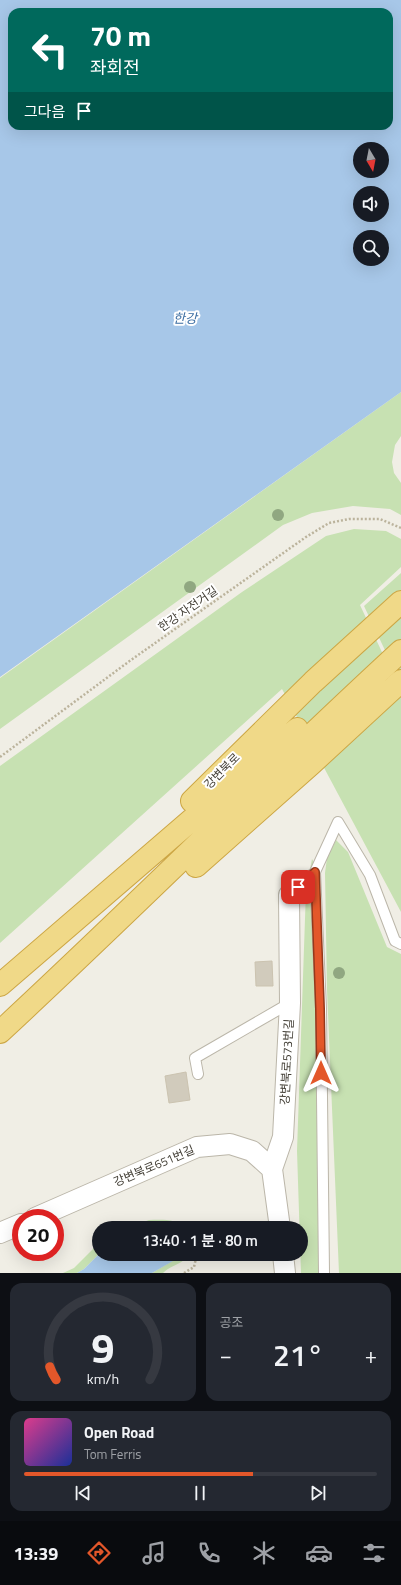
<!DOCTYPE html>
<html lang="ko">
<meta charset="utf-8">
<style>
:root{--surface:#171b24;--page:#242831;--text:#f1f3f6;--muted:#9ea1a6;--line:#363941;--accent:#e3572a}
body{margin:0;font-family:"Titillium Web","Noto Sans KR",sans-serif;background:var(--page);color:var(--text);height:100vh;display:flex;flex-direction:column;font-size:15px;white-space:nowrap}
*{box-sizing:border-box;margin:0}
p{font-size:13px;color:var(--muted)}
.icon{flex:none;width:22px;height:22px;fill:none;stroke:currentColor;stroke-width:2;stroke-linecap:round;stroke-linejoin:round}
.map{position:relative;height:1273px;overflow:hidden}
.sheet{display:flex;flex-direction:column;gap:10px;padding:10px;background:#0d0f14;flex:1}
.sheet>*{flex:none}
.guide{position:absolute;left:8px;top:8px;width:385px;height:122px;border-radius:12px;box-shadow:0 4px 16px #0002;background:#00695c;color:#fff;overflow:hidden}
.needle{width:26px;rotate:170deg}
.fabs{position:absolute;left:353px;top:142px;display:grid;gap:8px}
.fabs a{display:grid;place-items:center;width:36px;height:36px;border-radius:50%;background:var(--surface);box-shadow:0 4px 16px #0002;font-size:20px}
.speed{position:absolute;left:12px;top:1209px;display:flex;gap:8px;font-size:20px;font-weight:700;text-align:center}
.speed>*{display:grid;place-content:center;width:52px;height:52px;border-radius:50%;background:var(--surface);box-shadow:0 4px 16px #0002;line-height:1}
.speed .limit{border:6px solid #d22;background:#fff;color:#111}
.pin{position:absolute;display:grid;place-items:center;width:34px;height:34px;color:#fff;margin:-17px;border-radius:8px;box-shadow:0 2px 6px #0006}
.me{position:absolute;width:44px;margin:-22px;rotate:0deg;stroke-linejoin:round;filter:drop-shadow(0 0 3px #0008)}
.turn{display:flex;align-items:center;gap:14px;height:84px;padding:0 16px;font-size:18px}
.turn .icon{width:52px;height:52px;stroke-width:2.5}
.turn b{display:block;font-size:28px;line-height:34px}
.then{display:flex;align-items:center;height:38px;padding:0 16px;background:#0003;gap:8px;font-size:15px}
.big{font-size:30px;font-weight:600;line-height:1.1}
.sheet .tile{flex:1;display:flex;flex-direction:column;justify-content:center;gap:6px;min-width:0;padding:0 14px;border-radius:12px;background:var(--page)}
.sheet .dial{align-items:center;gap:0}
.dial svg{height:104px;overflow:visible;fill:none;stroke:var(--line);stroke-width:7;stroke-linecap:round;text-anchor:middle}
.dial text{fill:var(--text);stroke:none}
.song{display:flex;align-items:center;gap:12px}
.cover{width:48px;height:48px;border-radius:6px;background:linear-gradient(135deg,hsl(330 70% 55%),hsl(230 70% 35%))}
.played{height:4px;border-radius:2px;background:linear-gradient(90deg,var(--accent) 65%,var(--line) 65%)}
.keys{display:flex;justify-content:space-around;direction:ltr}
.heat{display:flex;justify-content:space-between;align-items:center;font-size:22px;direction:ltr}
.sheet .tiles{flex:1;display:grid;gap:10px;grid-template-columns:1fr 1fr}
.tile:last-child{grid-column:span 2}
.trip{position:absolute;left:92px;top:1221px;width:216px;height:40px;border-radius:20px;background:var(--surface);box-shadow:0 4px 16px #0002;font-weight:600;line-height:40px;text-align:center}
.dock{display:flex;height:64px;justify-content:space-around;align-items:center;background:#090b0e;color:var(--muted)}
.dock .icon{width:28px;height:28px}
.dock .on{color:var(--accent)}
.dock b{font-size:18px;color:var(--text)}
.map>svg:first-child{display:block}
</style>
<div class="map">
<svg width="401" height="1273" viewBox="0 0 401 1273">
<rect width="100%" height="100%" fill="#f0eee5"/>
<path fill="#c7e1b2" d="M 401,392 L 401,436 L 395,445 L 392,462 L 394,473 L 401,483 L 401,515 L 390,509 L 353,506 L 312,513 L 283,525 L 0,729 L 0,678 Z
M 354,529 L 386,531 L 401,539 L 401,567 L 360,605 L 401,693 L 401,912 L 282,689 L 0,943 L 0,766 L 242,592 L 326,536 Z
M 401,573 L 401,684 L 364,606 Z
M 336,840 L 348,852 L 387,947 L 401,954 L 401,1273 L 339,1273 L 327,990 L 325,873 L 327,858 Z
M 312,859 L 318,870 L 325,1273 L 301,1273 L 297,1151 L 306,890 Z
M 149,1220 C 160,1220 177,1218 185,1228 L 127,1228 Z
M 99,1243 L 99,1254 L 84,1269 L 77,1273 L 63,1273 L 74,1268 Z
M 180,1254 L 191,1254 C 183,1264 171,1265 163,1273 L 152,1273 L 179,1257 Z"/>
<path fill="#a7c7e8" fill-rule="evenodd" d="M 0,0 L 401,0 L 401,392 L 0,677 ZM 12,12 L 389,12 L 389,126 L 12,126 ZM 360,149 L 382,149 L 382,171 L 360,171 ZM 360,193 L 382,193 L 382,215 L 360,215 ZM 360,237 L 382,237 L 382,259 L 360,259 Z
M 99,1254 L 180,1254 L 180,1257 L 152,1273 L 77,1273 L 84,1269 Z"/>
<path fill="#d1cbbc" stroke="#cbc3b0" d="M 272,961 L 273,986 L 256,986 L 255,962 Z
M 186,1072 L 190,1100 L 169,1103 L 165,1076 Z"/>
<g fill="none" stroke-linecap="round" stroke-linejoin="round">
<g stroke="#bbb6a9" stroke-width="12">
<path id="service" d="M 315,872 L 338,822 L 370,875 L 395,941 L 401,944
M 289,895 L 315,872 L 321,1009 L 324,1273
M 198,1074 L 195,1058 L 290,1003"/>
</g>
<g stroke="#bbb6a9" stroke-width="22">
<path id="minor" d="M 35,1218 L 197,1147 L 230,1144 L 252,1151 L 272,1169
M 280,1228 L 272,1169 L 283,1137 L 290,1003 L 289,895
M 0,1233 L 21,1224
M 283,1254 L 285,1273"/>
</g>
<g stroke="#cca644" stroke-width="24">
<path id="trunk" d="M 192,801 L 313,682 L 401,602
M 196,866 L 311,764 L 401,681
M 0,985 L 297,729
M 0,1032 C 135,907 265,776 401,651"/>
</g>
<path stroke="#bbb39c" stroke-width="2.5" stroke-dasharray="2 2" stroke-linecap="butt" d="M 0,757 L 131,660 L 306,537 L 329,523 L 349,519 L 380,519 L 401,528
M 184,1273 L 194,1267 L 197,1254"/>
<use href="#service" stroke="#fff" stroke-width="10"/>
<use href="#minor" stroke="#fff" stroke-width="20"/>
<use href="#trunk" stroke="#f0d988" stroke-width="22"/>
</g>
<g fill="#90a781">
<circle cx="278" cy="515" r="6"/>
<circle cx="190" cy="587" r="6"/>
<circle cx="339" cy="973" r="6"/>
</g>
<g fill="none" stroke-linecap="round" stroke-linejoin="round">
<g stroke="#94391b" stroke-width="10">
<path id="route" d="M 298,887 L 315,872 L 320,1009 L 321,1073"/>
</g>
<use href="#route" stroke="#e3572a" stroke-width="7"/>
</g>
<g text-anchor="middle" stroke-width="4" stroke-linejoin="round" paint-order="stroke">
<g font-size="12" fill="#423e35" stroke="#fff">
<text transform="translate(188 609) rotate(-35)" y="4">한강 자전거길</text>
<text transform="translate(222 771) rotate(-45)" y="4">강변북로</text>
<text transform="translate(287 1062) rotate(-87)" y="4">강변북로573번길</text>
<text transform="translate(154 1166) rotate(-23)" y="4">강변북로651번길</text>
</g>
<g font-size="13" font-style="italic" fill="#3b6da2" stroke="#fff">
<text x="185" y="323">한강</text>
</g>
</g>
</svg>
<div class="fabs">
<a><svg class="needle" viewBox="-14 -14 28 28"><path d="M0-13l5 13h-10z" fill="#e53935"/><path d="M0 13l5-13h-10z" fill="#9ea1a6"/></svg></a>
<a><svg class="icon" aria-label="sound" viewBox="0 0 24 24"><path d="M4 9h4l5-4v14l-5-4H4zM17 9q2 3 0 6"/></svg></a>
<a><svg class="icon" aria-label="search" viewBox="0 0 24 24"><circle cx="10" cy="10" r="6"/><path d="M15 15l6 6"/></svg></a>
</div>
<div class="speed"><div class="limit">20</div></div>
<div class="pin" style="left:298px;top:887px;background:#d93025"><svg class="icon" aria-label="arrive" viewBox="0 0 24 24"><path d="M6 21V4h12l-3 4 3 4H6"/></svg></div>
<svg class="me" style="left:321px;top:1073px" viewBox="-20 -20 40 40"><path d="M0-17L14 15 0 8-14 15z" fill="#e3572a" stroke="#fff" stroke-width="4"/></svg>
<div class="trip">13:40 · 1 분 · 80 m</div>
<div class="guide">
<div class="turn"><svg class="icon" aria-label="left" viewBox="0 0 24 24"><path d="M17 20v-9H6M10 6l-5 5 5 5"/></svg><div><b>70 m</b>좌회전</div></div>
<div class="then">그다음<svg class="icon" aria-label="arrive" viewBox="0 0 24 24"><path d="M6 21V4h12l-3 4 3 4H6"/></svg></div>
</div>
</div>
<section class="sheet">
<div class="tiles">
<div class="tile dial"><svg viewBox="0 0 100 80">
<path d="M14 69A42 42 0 1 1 86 69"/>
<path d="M14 69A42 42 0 0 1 9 59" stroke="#e3572a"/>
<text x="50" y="56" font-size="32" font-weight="700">9</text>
<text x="50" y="72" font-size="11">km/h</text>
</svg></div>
<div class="tile"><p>공조</p>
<div class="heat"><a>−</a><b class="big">21°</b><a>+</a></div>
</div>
<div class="tile">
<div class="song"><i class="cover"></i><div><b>Open Road</b><p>Tom Ferris</p></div></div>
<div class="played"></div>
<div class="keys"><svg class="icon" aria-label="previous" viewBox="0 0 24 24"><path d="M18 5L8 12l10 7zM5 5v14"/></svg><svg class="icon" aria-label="pause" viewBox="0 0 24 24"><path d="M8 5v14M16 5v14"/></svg><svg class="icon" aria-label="next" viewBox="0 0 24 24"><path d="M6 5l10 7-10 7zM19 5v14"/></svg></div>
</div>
</div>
</section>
<nav class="dock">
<b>13:39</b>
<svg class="icon on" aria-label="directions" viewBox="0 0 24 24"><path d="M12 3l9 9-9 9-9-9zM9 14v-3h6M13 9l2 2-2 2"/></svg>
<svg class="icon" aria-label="music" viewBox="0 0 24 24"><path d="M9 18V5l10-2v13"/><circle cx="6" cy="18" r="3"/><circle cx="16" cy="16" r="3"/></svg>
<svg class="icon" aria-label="phone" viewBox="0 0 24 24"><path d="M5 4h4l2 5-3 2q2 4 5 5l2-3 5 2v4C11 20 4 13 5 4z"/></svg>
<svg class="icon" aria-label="climate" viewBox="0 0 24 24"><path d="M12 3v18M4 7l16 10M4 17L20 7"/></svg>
<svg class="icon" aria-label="car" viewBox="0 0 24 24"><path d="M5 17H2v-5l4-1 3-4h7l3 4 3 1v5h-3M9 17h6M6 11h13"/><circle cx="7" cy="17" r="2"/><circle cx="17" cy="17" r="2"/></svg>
<svg class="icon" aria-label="filters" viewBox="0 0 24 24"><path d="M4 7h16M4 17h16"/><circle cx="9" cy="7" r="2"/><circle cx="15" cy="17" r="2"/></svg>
</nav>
